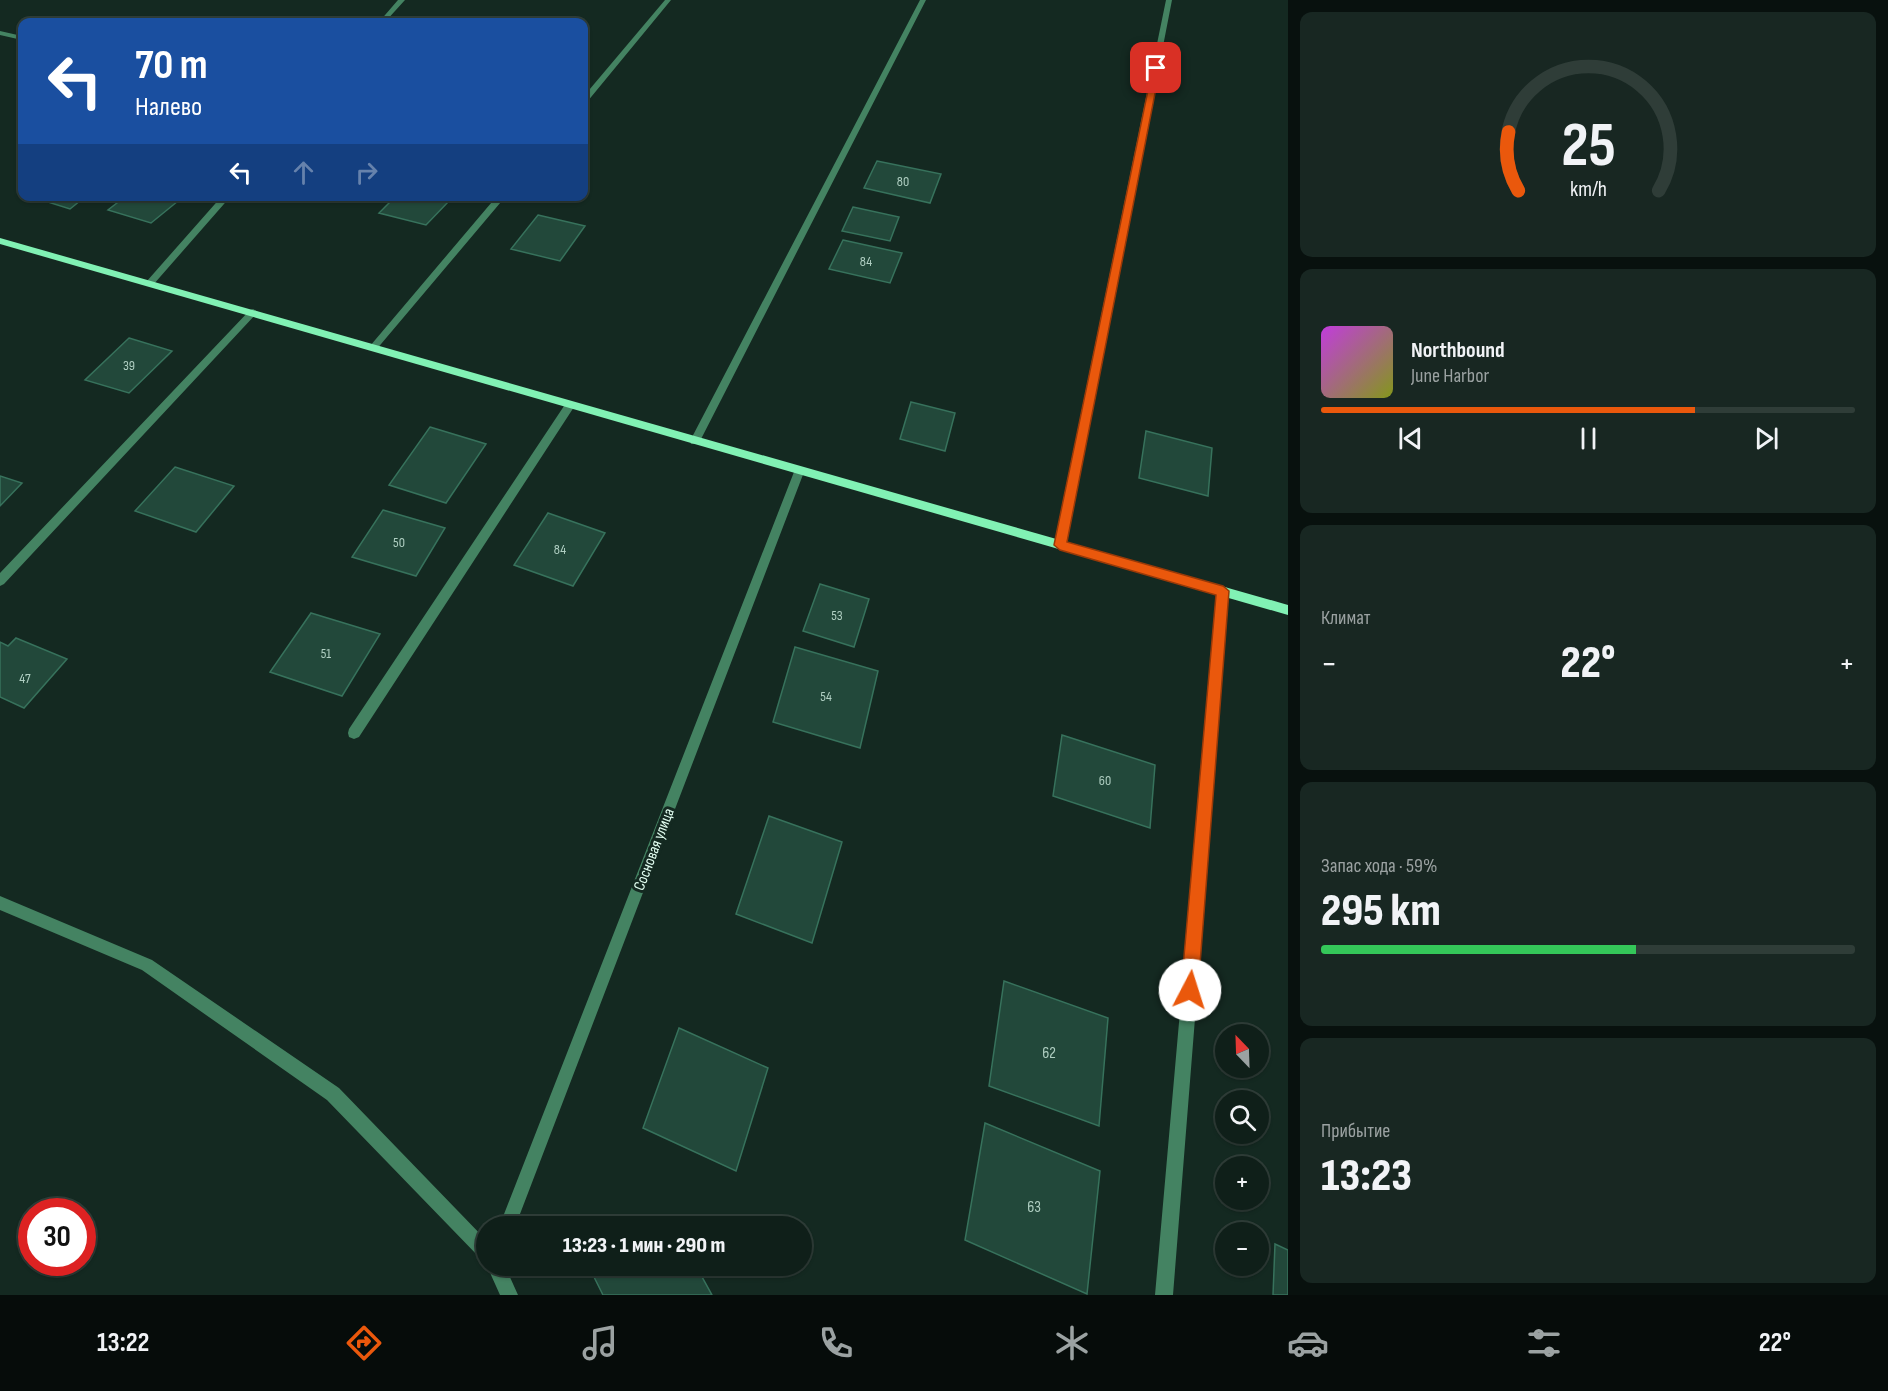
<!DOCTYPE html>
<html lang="ru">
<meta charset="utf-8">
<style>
:root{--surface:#0f1f19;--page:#182722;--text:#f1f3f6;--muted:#9ba2a2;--line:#2f3d38;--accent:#ea580c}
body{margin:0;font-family:"Sofia Sans Condensed",sans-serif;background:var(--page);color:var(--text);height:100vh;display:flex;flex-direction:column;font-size:22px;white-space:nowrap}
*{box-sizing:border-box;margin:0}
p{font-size:20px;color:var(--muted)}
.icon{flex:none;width:33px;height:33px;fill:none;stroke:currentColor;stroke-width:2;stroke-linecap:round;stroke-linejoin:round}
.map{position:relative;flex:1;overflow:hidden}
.panel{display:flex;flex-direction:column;gap:12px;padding:12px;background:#08110e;width:600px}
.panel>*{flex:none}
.guide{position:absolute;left:18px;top:18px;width:570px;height:183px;border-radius:12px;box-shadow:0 2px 4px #0004,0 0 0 2px var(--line);background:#1a4fa0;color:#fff;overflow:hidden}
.needle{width:39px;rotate:337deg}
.tools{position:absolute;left:1215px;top:1024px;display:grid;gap:12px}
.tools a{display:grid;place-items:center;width:54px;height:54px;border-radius:50%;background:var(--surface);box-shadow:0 2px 4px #0004,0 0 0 2px var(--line);font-size:30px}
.speed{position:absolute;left:18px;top:1198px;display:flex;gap:12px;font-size:30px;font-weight:700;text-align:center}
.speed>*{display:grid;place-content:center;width:78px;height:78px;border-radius:50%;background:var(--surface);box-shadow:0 2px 4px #0004,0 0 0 2px var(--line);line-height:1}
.speed .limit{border:9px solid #d22;background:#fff;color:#111}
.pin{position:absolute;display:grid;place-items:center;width:51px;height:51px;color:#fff;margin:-26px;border-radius:12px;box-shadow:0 3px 9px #0006}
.me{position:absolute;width:66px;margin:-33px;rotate:5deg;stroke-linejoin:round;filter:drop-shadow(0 0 4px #0008)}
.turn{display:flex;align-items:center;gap:21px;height:126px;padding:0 18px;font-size:27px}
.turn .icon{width:78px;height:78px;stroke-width:2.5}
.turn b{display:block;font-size:42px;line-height:51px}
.lanes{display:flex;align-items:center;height:57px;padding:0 18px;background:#0003;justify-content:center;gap:30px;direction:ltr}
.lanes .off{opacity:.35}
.big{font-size:45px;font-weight:800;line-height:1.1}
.panel .widget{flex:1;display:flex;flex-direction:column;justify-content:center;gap:9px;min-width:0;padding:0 21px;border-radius:12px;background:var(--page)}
.panel .dial{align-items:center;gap:0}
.dial svg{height:156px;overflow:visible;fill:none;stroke:var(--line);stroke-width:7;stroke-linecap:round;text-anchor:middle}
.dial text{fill:var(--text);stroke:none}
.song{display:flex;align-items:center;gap:18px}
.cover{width:72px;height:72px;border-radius:9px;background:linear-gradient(135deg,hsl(290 70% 55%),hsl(70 70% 35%))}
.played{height:6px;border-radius:3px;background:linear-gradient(90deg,var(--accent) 70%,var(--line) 70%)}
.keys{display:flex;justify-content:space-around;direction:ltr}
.heat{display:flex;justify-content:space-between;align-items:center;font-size:33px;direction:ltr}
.charge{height:9px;border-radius:4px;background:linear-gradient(90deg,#34c759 59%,var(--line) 0)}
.trip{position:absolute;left:476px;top:1216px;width:336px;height:60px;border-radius:30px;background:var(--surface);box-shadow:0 2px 4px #0004,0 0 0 2px var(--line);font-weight:800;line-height:60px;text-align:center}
.dock{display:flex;height:96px;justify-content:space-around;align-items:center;background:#060c0a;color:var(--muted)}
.dock .icon{width:42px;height:42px}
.dock .on{color:var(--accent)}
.dock b{font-size:27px;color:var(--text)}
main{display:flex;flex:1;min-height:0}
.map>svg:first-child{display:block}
</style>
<main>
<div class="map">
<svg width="1288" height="1295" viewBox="0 0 1288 1295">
<rect width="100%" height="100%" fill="#142921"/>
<path fill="#22483a" stroke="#37725c" stroke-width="1.5" d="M 877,161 L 941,174 L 930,203 L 864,188 Z
M 29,196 L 86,196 L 70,209 Z
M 126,196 L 181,196 L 183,197 L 151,223 L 108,210 Z
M 396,196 L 439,196 L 451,199 L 426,225 L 379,213 Z
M 853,207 L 899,217 L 890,241 L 842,231 Z
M 538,215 L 585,226 L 560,261 L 511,249 Z
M 843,240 L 902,253 L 890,283 L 829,269 Z
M 129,338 L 172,351 L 129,393 L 85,380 Z
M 911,402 L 955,413 L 945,451 L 900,439 Z
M 430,427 L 486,444 L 446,503 L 389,485 Z
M 1146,431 L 1212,448 L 1208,496 L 1139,478 Z
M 175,467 L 234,486 L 196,532 L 135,511 Z
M 0,476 L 22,483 L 0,506 Z
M 383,510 L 445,528 L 416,576 L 352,557 Z
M 548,513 L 605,533 L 573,586 L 514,565 Z
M 820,584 L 869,599 L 854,647 L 803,631 Z
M 311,613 L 380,634 L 342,696 L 270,672 Z
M 16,638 L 67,659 L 24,708 L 0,697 L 0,642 L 8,646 Z
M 795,647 L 878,671 L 860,748 L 773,722 Z
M 1062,735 L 1155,765 L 1150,828 L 1053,796 Z
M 769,816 L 842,842 L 812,943 L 736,914 Z
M 1004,981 L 1108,1018 L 1099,1126 L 989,1086 Z
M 679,1028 L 768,1068 L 736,1171 L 643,1128 Z
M 985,1123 L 1100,1171 L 1087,1294 L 965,1240 Z
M 667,1216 L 673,1227 L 653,1227 Z
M 1275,1244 L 1288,1250 L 1288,1295 L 1273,1295 Z
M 604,1266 L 696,1266 L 712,1295 L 603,1295 L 593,1275 Z"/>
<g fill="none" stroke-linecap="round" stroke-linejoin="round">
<path fill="#448362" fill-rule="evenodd" d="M 0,31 L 22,36 L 22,40 L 0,35 Z
M 570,402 L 574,403 L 574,407 L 359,737 L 354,739 L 349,737 L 348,733 L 349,729 L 566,403 Z
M 0,896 L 152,960 L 339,1088 L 486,1240 L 486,1261 L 480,1258 L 327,1100 L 142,970 L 0,910 Z"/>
<path fill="#448362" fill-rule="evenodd" d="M 398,0 L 405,0 L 385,22 L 379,22 Z
M 665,0 L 671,0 L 587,102 L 584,102 L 584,96 Z
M 920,0 L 926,0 L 700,441 L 699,444 L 691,444 L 690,441 Z
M 1166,0 L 1172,0 L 1066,545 L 1060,549 L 1054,545 Z
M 222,196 L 231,196 L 153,285 L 147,285 L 147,281 Z
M 497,196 L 506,196 L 376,350 L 370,350 L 370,346 Z
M 253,309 L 258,312 L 256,314 L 4,584 L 0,586 L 0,573 L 250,310 Z
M 799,468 L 804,472 L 515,1227 L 499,1227 L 794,472 Z
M 1223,586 L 1227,588 L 1229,591 L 1173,1295 L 1155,1295 L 1217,591 L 1219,588 Z
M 487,1266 L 505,1266 L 518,1295 L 500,1295 Z"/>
<path fill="#81f1b4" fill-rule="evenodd" d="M 0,238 L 1288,605 L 1288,615 L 0,244 Z"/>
</g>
<path fill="#ea580c" stroke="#983908" stroke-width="1.5" d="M 1153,66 L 1160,68 L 1067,542 L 1223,586 L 1229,591 L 1198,990 L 1196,996 L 1190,999 L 1184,996 L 1181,990 L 1216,595 L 1060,550 L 1054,545 Z"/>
<g text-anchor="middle" stroke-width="6" stroke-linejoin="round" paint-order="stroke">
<g font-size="14" fill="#b0cfc2">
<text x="903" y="186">80</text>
<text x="866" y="266">84</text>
<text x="129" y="370">39</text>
<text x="399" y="547">50</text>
<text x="560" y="554">84</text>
<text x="837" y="620">53</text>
<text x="326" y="658">51</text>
<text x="25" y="683">47</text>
<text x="826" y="701">54</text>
<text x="1105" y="785">60</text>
</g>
<g font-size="16" fill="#e0fcef" stroke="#142921">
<text transform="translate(653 849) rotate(-69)" y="6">Сосновая улица</text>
</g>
<g font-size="16" fill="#b0cfc2">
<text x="1049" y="1058">62</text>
<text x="1034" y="1212">63</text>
</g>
</g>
</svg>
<div class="tools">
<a><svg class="needle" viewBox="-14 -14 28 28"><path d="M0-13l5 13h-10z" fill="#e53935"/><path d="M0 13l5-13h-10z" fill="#9ba2a2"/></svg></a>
<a><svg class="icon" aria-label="search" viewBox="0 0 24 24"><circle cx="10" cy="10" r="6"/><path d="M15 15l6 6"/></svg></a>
<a>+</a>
<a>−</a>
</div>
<div class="speed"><div class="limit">30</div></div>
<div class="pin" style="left:1156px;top:68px;background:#d93025"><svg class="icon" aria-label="arrive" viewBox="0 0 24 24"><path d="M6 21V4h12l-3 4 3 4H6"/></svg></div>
<svg class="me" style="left:1190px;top:990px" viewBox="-20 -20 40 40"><circle r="19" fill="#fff"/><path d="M0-13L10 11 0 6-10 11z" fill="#ea580c"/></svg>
<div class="trip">13:23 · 1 мин · 290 m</div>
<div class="guide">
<div class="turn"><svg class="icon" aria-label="left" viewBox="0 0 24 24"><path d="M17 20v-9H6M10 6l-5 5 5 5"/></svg><div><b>70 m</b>Налево</div></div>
<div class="lanes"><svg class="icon" aria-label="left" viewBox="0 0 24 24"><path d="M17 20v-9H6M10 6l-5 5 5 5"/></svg><svg class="icon off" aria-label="ahead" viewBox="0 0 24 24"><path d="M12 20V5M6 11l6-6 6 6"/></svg><svg class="icon off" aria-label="right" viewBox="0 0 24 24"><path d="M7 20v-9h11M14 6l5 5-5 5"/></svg></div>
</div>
</div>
<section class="panel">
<div class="widget dial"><svg viewBox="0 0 100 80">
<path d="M14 69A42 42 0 1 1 86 69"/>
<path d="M14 69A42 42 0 0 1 9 39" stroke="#ea580c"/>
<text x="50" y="56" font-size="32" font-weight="700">25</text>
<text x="50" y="72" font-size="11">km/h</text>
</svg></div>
<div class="widget">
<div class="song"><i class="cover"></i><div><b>Northbound</b><p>June Harbor</p></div></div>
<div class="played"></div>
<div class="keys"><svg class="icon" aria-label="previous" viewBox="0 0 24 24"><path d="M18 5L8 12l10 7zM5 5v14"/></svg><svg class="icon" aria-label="pause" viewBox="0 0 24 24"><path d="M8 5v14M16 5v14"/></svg><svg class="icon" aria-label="next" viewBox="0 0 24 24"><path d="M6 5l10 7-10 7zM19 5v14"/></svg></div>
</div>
<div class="widget"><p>Климат</p>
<div class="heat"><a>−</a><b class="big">22°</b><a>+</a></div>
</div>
<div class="widget"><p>Запас хода · 59%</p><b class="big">295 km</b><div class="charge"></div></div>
<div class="widget"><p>Прибытие</p><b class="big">13:23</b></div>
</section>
</main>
<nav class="dock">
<b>13:22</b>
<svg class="icon on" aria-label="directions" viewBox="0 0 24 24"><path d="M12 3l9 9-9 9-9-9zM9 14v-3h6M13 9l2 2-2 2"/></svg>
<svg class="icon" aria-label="music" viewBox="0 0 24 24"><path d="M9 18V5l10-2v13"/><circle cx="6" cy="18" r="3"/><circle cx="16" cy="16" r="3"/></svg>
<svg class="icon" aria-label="phone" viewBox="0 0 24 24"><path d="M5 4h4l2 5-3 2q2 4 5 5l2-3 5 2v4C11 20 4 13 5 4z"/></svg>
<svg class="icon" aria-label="climate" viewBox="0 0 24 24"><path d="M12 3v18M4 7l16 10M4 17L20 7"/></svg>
<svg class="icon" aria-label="car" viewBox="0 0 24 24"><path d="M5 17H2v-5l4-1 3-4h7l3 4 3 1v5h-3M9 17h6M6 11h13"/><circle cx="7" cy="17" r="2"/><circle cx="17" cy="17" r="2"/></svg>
<svg class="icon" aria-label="filters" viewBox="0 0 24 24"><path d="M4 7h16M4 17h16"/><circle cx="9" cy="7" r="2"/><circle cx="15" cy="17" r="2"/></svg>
<b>22°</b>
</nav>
